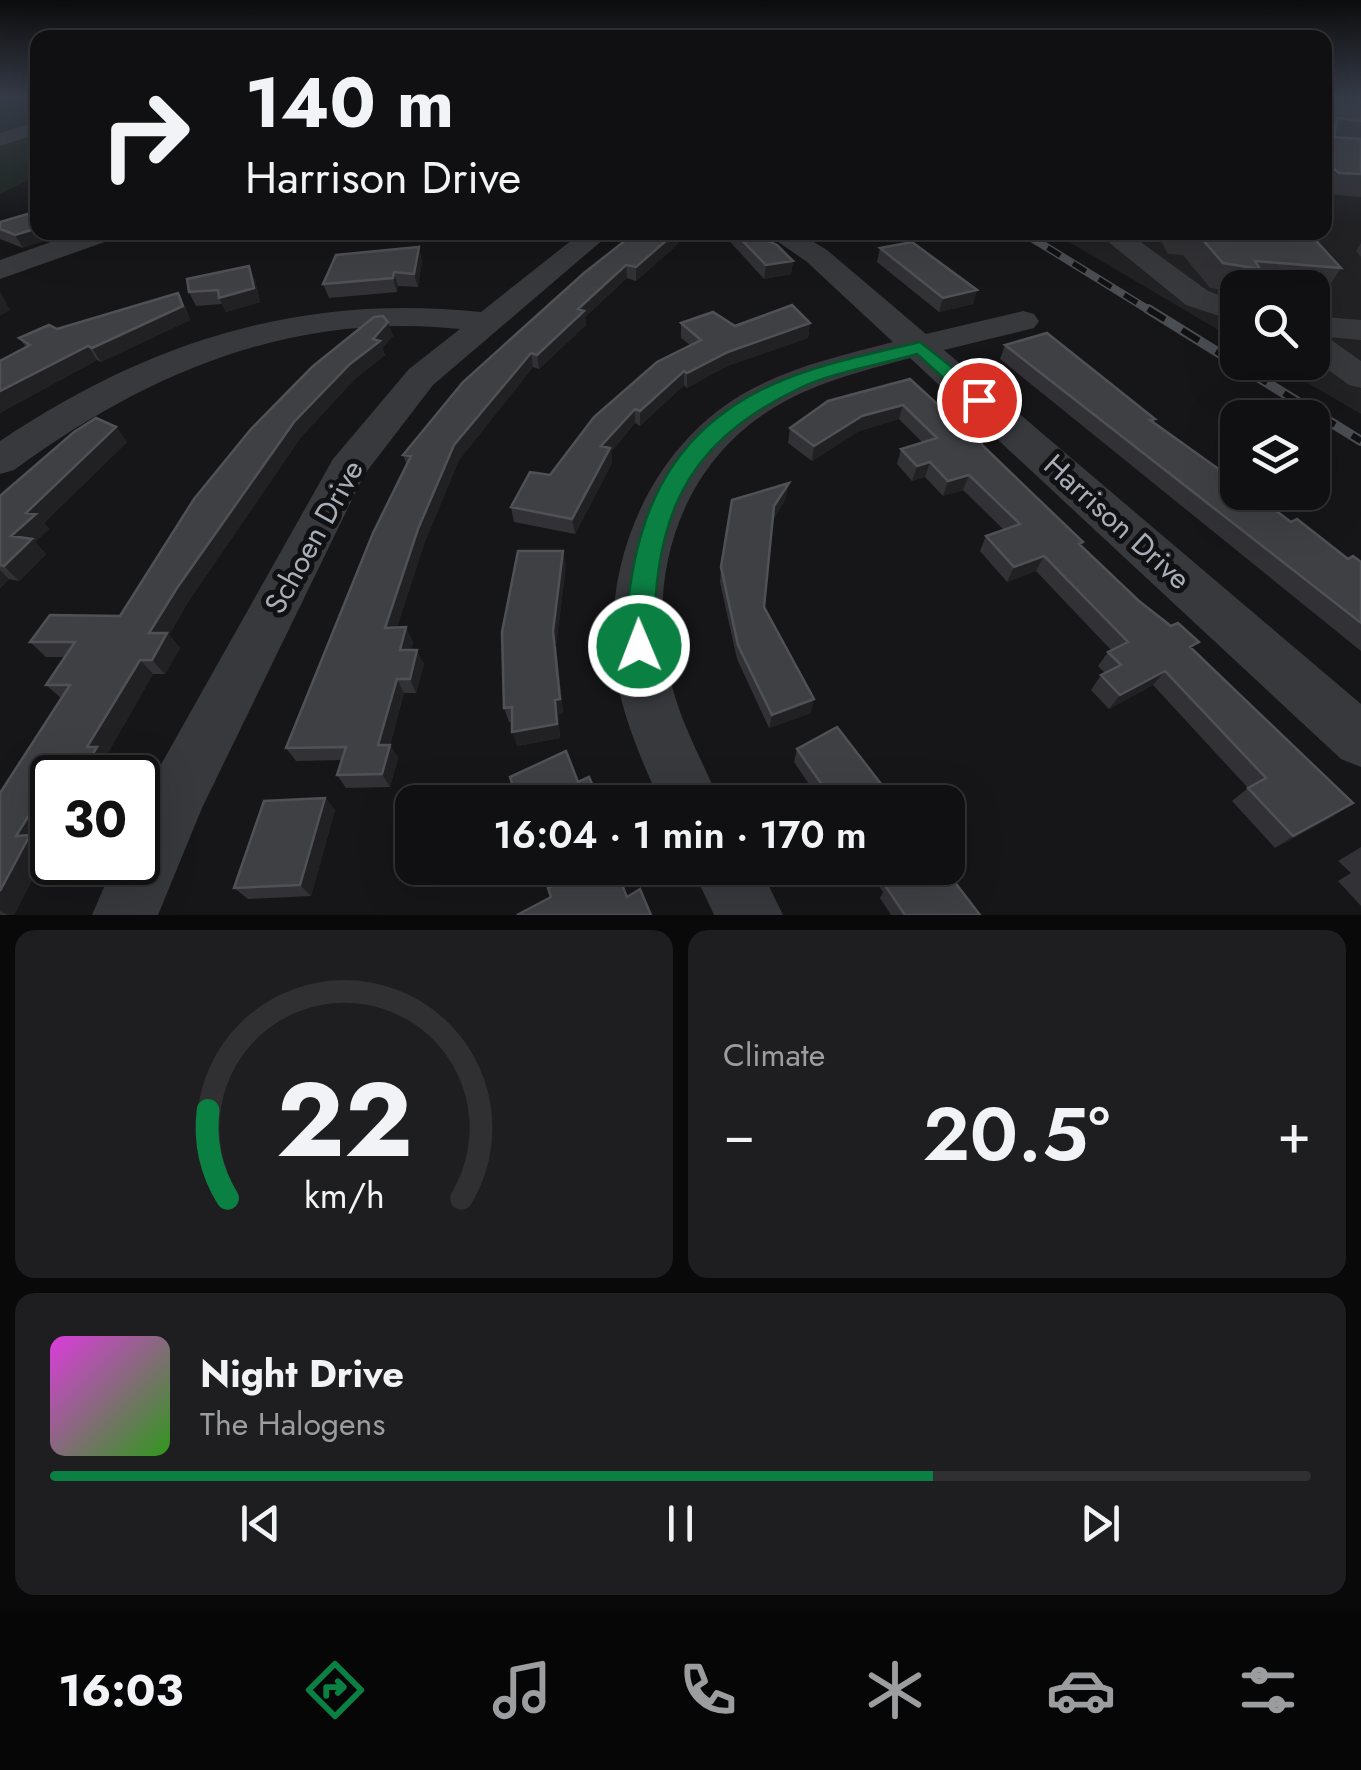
<!DOCTYPE html>
<meta charset="utf-8">
<style>
:root{--surface:#101012;--page:#1e1e20;--text:#f1f3f6;--muted:#9c9d9f;--line:#303032;--accent:#0b8043}
body{margin:0;font-family:Jost,sans-serif;background:var(--page);color:var(--text);height:100vh;display:flex;flex-direction:column;font-size:38px;white-space:nowrap}
*{box-sizing:border-box;margin:0}
p{font-size:32px;color:var(--muted)}
.icon{flex:none;width:55px;height:55px;fill:none;stroke:currentColor;stroke-width:2;stroke-linecap:round;stroke-linejoin:round}
.map{position:relative;height:915px;overflow:hidden}
.details{display:flex;flex-direction:column;gap:15px;padding:15px;background:#09090a;flex:1}
.details>*{flex:none}
.guide{position:absolute;left:30px;top:30px;width:1302px;height:210px;border-radius:20px;box-shadow:0 10px 40px #0002,0 0 0 2px var(--line);background:#101012;color:var(--text);overflow:hidden}
.buttons{position:absolute;left:1220px;top:270px;display:grid;gap:20px}
.buttons a{display:grid;place-items:center;width:110px;height:110px;border-radius:20px;background:var(--surface);box-shadow:0 10px 40px #0002,0 0 0 2px var(--line);font-size:50px}
.speed{position:absolute;left:30px;top:755px;display:flex;gap:20px;font-size:50px;font-weight:700;text-align:center}
.speed>*{display:grid;place-content:center;width:130px;height:130px;border-radius:50%;background:var(--surface);box-shadow:0 10px 40px #0002,0 0 0 2px var(--line);line-height:1}
.speed .limit{border:5px solid #111;border-radius:15px;background:#fff;color:#111}
.pin{position:absolute;display:grid;place-items:center;width:85px;height:85px;color:#fff;margin:-42px;border:5px solid #fff;border-radius:50%;box-shadow:0 2px 10px #0007}
.me{position:absolute;width:110px;margin:-55px;rotate:359deg;stroke-linejoin:round;filter:drop-shadow(0 0 8px #0008)}
.turn{display:flex;align-items:center;gap:35px;height:210px;padding:0 50px;font-size:45px}
.turn .icon{width:130px;height:130px;stroke-width:2.5}
.turn b{display:block;font-size:70px;line-height:85px}
.big{font-size:75px;font-weight:600;line-height:1.1}
.details .card{flex:1;display:flex;flex-direction:column;justify-content:center;gap:15px;min-width:0;padding:0 35px;border-radius:20px;background:var(--page)}
.details .dial{align-items:center;gap:0}
.dial svg{height:260px;overflow:visible;fill:none;stroke:var(--line);stroke-width:7;stroke-linecap:round;text-anchor:middle}
.dial text{fill:var(--text);stroke:none}
.song{display:flex;align-items:center;gap:30px}
.cover{width:120px;height:120px;border-radius:15px;background:linear-gradient(135deg,hsl(300 70% 55%),hsl(110 70% 35%))}
.played{height:10px;border-radius:5px;background:linear-gradient(90deg,var(--accent) 70%,var(--line) 70%)}
.keys{display:flex;justify-content:space-around;direction:ltr}
.heat{display:flex;justify-content:space-between;align-items:center;font-size:55px;direction:ltr}
.details .tiles{flex:1;display:grid;gap:15px;grid-template-columns:1fr 1fr}
.card:last-child{grid-column:span 2}
.trip{position:absolute;left:395px;top:785px;width:570px;height:100px;border-radius:20px;background:var(--surface);box-shadow:0 10px 40px #0002,0 0 0 2px var(--line);font-weight:600;line-height:100px;text-align:center}
.dock{display:flex;height:160px;justify-content:space-around;align-items:center;background:#060607;color:var(--muted)}
.dock .icon{width:70px;height:70px}
.dock .current{color:var(--accent)}
.dock b{font-size:45px;color:var(--text)}
.map>svg:first-child{display:block}
</style>
<div class="map">
<svg width="1361" height="915" viewBox="0 0 1361 915">
<rect width="100%" height="100%" fill="#161618"/>
<path fill="#222225" d="M 1325,101 L 1361,103 L 1361,414 L 1273,363 L 1312,362 L 1312,288 L 1238,288 L 1237,341 L 1054,233 L 1325,232 Z"/>
<path fill="#1c231c" d="M 0,98 L 37,98 L 37,176 L 0,194 Z"/>
<g fill="none" stroke-linecap="round" stroke-linejoin="round">
<path fill="#37393d" fill-rule="evenodd" d="M 38,121 L 38,134 L 0,146 L 0,133 Z
M 79,232 L 119,232 L 116,238 L 0,279 L 0,260 Z
M 582,232 L 612,232 L 433,385 L 364,475 L 202,808 L 158,915 L 92,915 L 115,862 L 138,862 L 138,814 L 159,768 L 333,459 L 409,369 L 460,329 C 292,311 147,373 14,470 L 0,474 L 0,441 C 149,341 301,293 481,312 Z
M 764,232 L 797,232 L 827,250 L 926,334 L 1023,311 L 1034,314 L 1039,321 L 1034,328 L 944,350 L 1361,704 L 1361,767 L 1341,759 L 910,358 C 862,371 809,384 767,412 C 678,470 645,581 671,682 C 681,724 703,762 720,802 L 660,802 C 643,763 625,723 617,680 C 598,572 646,452 741,395 C 787,368 842,355 893,342 L 807,262 Z
M 1096,232 L 1127,232 L 1208,291 L 1238,302 L 1238,322 L 1186,305 Z
M 1312,316 L 1361,320 L 1361,340 L 1327,337 L 1361,361 L 1361,388 L 1349,385 L 1312,358 Z
M 692,868 L 760,868 L 783,915 L 714,915 Z"/>
<g stroke="#4a4d52" stroke-width="8">
<path id="rail-far1" d="M 1022,232 L 1152,312"/>
</g>
<g stroke="#4a4d52" stroke-width="10">
<path id="rail" d="M 1148,309 L 1361,441"/>
</g>
<use href="#rail-far1" stroke="#111113" stroke-width="5" stroke-dasharray="15" stroke-linecap="butt"/>
<use href="#rail" stroke="#111113" stroke-width="6" stroke-dasharray="20" stroke-linecap="butt"/>
</g>
<path fill="#323236" d="M 1325,98 L 1361,98 L 1361,197 L 1326,194 Z
M 34,212 L 23,248 L 0,239 L 0,222 Z
M 724,232 L 749,232 L 793,261 L 791,274 L 764,279 L 724,235 Z
M 1156,232 L 1308,232 L 1341,268 L 1325,292 L 1312,291 L 1312,288 L 1250,286 L 1249,288 L 1238,288 L 1238,292 L 1210,288 L 1183,255 L 1168,254 Z
M 679,243 L 636,281 L 627,278 L 585,317 L 586,325 L 539,369 L 533,367 L 459,460 L 424,544 L 397,627 L 413,642 L 411,650 L 424,664 L 416,693 L 404,693 L 390,745 L 398,758 L 390,787 L 346,788 L 337,775 L 342,760 L 296,761 L 286,748 L 407,465 L 403,455 L 584,273 Z
M 1361,243 L 1361,257 L 1356,251 Z
M 880,248 L 977,290 L 973,304 L 939,312 L 877,262 Z
M 422,260 L 418,287 L 398,286 L 397,292 L 329,298 L 323,284 Z
M 249,266 L 255,280 L 260,302 L 226,312 L 222,304 L 196,306 L 189,292 Z
M 185,307 L 190,320 L 101,362 L 97,360 L 0,413 L 0,361 L 26,347 L 19,338 L 57,329 Z
M 388,322 L 393,336 L 382,348 L 385,355 L 355,379 L 301,437 L 188,602 L 169,635 L 180,648 L 165,674 L 153,674 L 106,756 L 112,761 L 52,778 L 52,820 L 40,841 L 49,847 L 14,915 L 0,915 L 0,793 L 61,698 L 46,685 L 65,657 L 46,657 L 30,642 L 120,616 Z
M 681,323 L 735,326 L 810,323 L 808,338 L 727,366 L 687,388 L 684,385 L 640,426 L 635,423 L 611,452 L 612,463 L 575,534 L 514,522 L 511,507 L 550,475 L 690,345 L 681,338 Z
M 1005,345 L 1155,419 L 1153,423 L 1291,522 L 1348,559 L 1361,562 L 1361,651 L 1000,359 Z
M 910,379 L 1083,542 L 1081,546 L 1193,650 L 1334,816 L 1275,848 L 1232,801 L 1248,788 L 1153,685 L 1109,709 L 1091,690 L 1101,675 L 1105,673 L 1098,666 L 1108,652 L 1111,650 L 1036,571 L 1007,582 L 980,551 L 986,536 L 1004,530 L 963,490 L 943,496 L 925,477 L 912,481 L 897,464 L 901,449 L 922,442 L 899,419 L 859,431 L 812,461 L 788,443 L 790,428 Z
M 116,427 L 127,442 L 44,523 L 49,529 L 35,542 L 46,554 L 19,581 L 9,579 L 0,588 L 0,496 Z
M 786,498 L 773,520 L 764,607 L 811,713 L 769,728 L 737,659 L 720,582 L 721,567 Z
M 566,566 L 556,645 L 563,713 L 558,714 L 560,738 L 517,746 L 512,722 L 509,722 L 504,708 Z
M 797,749 L 895,802 L 821,802 L 794,762 Z
M 325,798 L 335,810 L 311,896 L 248,899 L 234,888 Z
M 1361,847 L 1361,906 L 1338,881 L 1351,873 L 1338,861 Z
M 866,868 L 944,868 L 980,915 L 891,915 L 880,898 L 883,892 Z"/>
<path fill="#212124" d="M 38,228 L 38,232 L 75,232 L 23,248 L 15,235 Z
M 676,232 L 679,232 L 679,243 L 636,281 L 636,267 Z
M 419,247 L 422,260 L 418,287 L 414,274 Z
M 793,261 L 791,274 L 764,279 L 766,265 Z
M 626,265 L 627,278 L 585,317 L 586,325 L 539,369 L 537,355 L 578,309 Z
M 249,266 L 255,280 L 260,302 L 226,312 L 219,298 Z
M 394,272 L 398,286 L 397,292 L 393,278 Z
M 977,290 L 973,304 L 939,312 L 943,298 Z
M 0,291 L 10,310 L 0,316 Z
M 178,293 L 190,320 L 101,362 L 92,348 Z
M 388,322 L 393,336 L 382,348 L 385,355 L 355,379 L 301,437 L 188,602 L 169,635 L 180,648 L 165,674 L 152,660 L 149,633 L 177,588 L 294,422 Z
M 810,323 L 808,338 L 727,366 L 687,388 L 687,373 L 728,352 Z
M 88,346 L 97,360 L 0,413 L 0,391 Z
M 531,353 L 533,367 L 459,460 L 424,544 L 392,642 L 385,628 L 418,529 L 454,445 Z
M 684,371 L 684,385 L 640,426 L 640,411 Z
M 903,405 L 899,419 L 859,431 L 812,461 L 814,446 L 862,416 Z
M 635,409 L 635,423 L 611,452 L 612,463 L 575,534 L 572,519 L 601,446 Z
M 116,427 L 127,442 L 44,523 L 49,529 L 35,542 L 46,554 L 19,581 L 4,566 L 11,536 L 26,513 Z
M 930,462 L 925,477 L 912,481 L 917,466 Z
M 969,475 L 963,490 L 943,496 L 948,481 Z
M 789,483 L 786,498 L 772,521 L 774,506 Z
M 563,551 L 566,566 L 556,645 L 563,713 L 558,714 L 560,738 L 517,746 L 512,732 L 555,700 L 553,631 Z
M 1044,556 L 1036,571 L 1007,582 L 1014,567 Z
M 0,570 L 9,579 L 0,588 Z
M 406,627 L 413,642 L 407,664 L 400,650 Z
M 417,650 L 424,664 L 416,693 L 410,679 Z
M 140,660 L 153,674 L 106,756 L 112,761 L 102,778 L 78,778 L 87,747 Z
M 1165,671 L 1153,685 L 1109,709 L 1120,695 Z
M 397,679 L 404,693 L 386,758 L 378,745 Z
M 814,699 L 811,713 L 769,728 L 772,715 Z
M 390,745 L 398,758 L 390,787 L 382,774 Z
M 49,783 L 52,786 L 52,820 L 40,841 L 49,847 L 14,915 L 8,915 L 0,911 L 0,891 L 16,836 Z
M 325,798 L 335,810 L 311,896 L 300,885 Z
M 1353,803 L 1334,816 L 1275,848 L 1293,836 Z"/>
<path fill="#3f4044" stroke="#4f5156" stroke-width="2.5" d="M 1325,98 L 1361,98 L 1361,121 L 1337,118 L 1334,137 L 1361,139 L 1361,174 L 1339,173 L 1325,161 Z
M 34,212 L 38,214 L 38,228 L 15,235 L 0,229 L 0,222 Z
M 636,232 L 676,232 L 636,267 L 626,265 L 578,309 L 584,311 L 537,355 L 531,353 L 454,445 L 418,529 L 385,628 L 406,627 L 400,650 L 417,650 L 410,679 L 397,679 L 378,745 L 390,745 L 382,774 L 337,775 L 346,747 L 286,748 L 373,533 L 411,456 L 403,455 L 463,382 L 584,273 Z
M 734,232 L 749,232 L 777,245 L 793,261 L 766,265 Z
M 1196,232 L 1308,232 L 1341,268 L 1255,261 L 1260,269 L 1223,263 Z
M 912,242 L 977,290 L 943,298 L 880,248 Z
M 419,247 L 414,274 L 394,272 L 393,278 L 323,284 L 336,255 Z
M 249,266 L 254,288 L 219,298 L 218,290 L 189,292 L 187,279 Z
M 178,293 L 183,306 L 92,348 L 88,346 L 0,391 L 0,361 L 30,345 L 19,338 L 49,325 L 57,329 Z
M 792,305 L 810,323 L 728,352 L 687,373 L 684,371 L 640,411 L 635,409 L 601,446 L 610,448 L 572,519 L 511,507 L 530,472 L 550,475 L 594,417 L 657,362 L 701,340 L 681,323 L 713,312 L 735,326 Z
M 383,316 L 388,322 L 373,339 L 380,341 L 350,364 L 294,422 L 177,588 L 149,633 L 167,633 L 152,660 L 140,660 L 87,747 L 97,747 L 78,778 L 52,778 L 52,783 L 49,783 L 16,836 L 30,835 L 0,891 L 0,793 L 70,685 L 46,685 L 75,642 L 30,642 L 50,615 L 120,616 L 194,499 L 251,429 L 312,367 L 374,317 Z
M 1047,333 L 1155,419 L 1150,420 L 1238,483 L 1238,492 L 1251,492 L 1291,522 L 1297,519 L 1348,559 L 1353,556 L 1361,562 L 1361,623 L 1005,345 Z
M 910,379 L 961,426 L 978,425 L 982,445 L 1083,542 L 1079,544 L 1139,601 L 1171,626 L 1178,623 L 1199,642 L 1190,647 L 1353,803 L 1293,836 L 1248,788 L 1266,778 L 1165,671 L 1120,695 L 1101,675 L 1121,665 L 1108,652 L 1128,642 L 1044,556 L 1014,567 L 986,536 L 1020,524 L 969,475 L 948,481 L 930,462 L 917,466 L 901,449 L 937,438 L 903,405 L 862,416 L 814,446 L 790,428 L 828,401 Z
M 96,418 L 116,427 L 26,513 L 36,514 L 11,536 L 32,539 L 4,566 L 0,565 L 0,496 L 74,432 Z
M 789,483 L 774,506 L 764,607 L 814,699 L 772,715 L 738,645 L 721,567 L 732,500 Z
M 518,551 L 563,551 L 553,631 L 560,699 L 555,700 L 557,724 L 512,732 L 512,707 L 504,708 L 502,632 Z
M 837,727 L 895,802 L 834,802 L 797,749 Z
M 566,751 L 578,782 L 589,777 L 599,800 L 595,802 L 518,802 L 510,777 Z
M 325,798 L 300,885 L 234,888 L 264,801 Z
M 588,868 L 615,868 L 627,897 L 640,889 L 651,915 L 517,915 L 551,897 L 548,888 Z
M 880,868 L 944,868 L 980,915 L 905,915 L 886,887 L 891,884 Z"/>
<linearGradient id="sky" x2="0" y2="1"><stop stop-color="#0c0c0d"/><stop offset="0.43" stop-color="#363c48"/><stop offset="1" stop-color="#363c48" stop-opacity="0"/></linearGradient>
<rect width="1361" height="226" fill="url(#sky)"/>
<path fill="#0b8043" stroke="#07532c" stroke-width="2.5" d="M 920,342 L 987,395 L 987,404 L 972,404 L 917,354 C 879,365 833,372 798,389 C 680,446 654,522 654,646 L 650,655 L 639,659 L 629,655 L 625,646 C 629,524 664,426 788,378 C 829,362 877,352 920,342 Z"/>
<g text-anchor="middle" stroke-width="10" stroke-linejoin="round" paint-order="stroke">
<g font-size="30" fill="#a8afb8" stroke="#111113">
<text transform="translate(1117 522) rotate(42)" y="10">Harrison Drive</text>
<text transform="translate(314 537) rotate(-61)" y="10">Schoen Drive</text>
</g>
</g>
</svg>
<div class="buttons">
<a><svg class="icon" aria-label="search" viewBox="0 0 24 24"><circle cx="10" cy="10" r="6"/><path d="M15 15l6 6"/></svg></a>
<a><svg class="icon" aria-label="layers" viewBox="0 0 24 24"><path d="M12 4l9 5-9 5-9-5zM3 14l9 5 9-5"/></svg></a>
</div>
<div class="speed"><div class="limit">30</div></div>
<div class="pin" style="left:979px;top:400px;background:#d93025"><svg class="icon" aria-label="arrive" viewBox="0 0 24 24"><path d="M6 21V4h12l-3 4 3 4H6"/></svg></div>
<svg class="me" style="left:639px;top:646px" viewBox="-20 -20 40 40"><circle r="17" fill="#0b8043" stroke="#fff" stroke-width="3"/><path d="M0-11L8 9 0 5-8 9z" fill="#fff"/></svg>
<div class="trip">16:04 · 1 min · 170 m</div>
<div class="guide">
<div class="turn"><svg class="icon" aria-label="right" viewBox="0 0 24 24"><path d="M7 20v-9h11M14 6l5 5-5 5"/></svg><div><b>140 m</b>Harrison Drive</div></div>
</div>
</div>
<section class="details">
<div class="tiles">
<div class="card dial"><svg viewBox="0 0 100 80">
<path d="M14 69A42 42 0 1 1 86 69"/>
<path d="M14 69A42 42 0 0 1 8 42" stroke="#0b8043"/>
<text x="50" y="56" font-size="32" font-weight="700">22</text>
<text x="50" y="72" font-size="11">km/h</text>
</svg></div>
<div class="card"><p>Climate</p>
<div class="heat"><a>−</a><b class="big">20.5°</b><a>+</a></div>
</div>
<div class="card">
<div class="song"><i class="cover"></i><div><b>Night Drive</b><p>The Halogens</p></div></div>
<div class="played"></div>
<div class="keys"><svg class="icon" aria-label="previous" viewBox="0 0 24 24"><path d="M18 5L8 12l10 7zM5 5v14"/></svg><svg class="icon" aria-label="pause" viewBox="0 0 24 24"><path d="M8 5v14M16 5v14"/></svg><svg class="icon" aria-label="next" viewBox="0 0 24 24"><path d="M6 5l10 7-10 7zM19 5v14"/></svg></div>
</div>
</div>
</section>
<nav class="dock">
<b>16:03</b>
<svg class="icon current" aria-label="directions" viewBox="0 0 24 24"><path d="M12 3l9 9-9 9-9-9zM9 14v-3h6M13 9l2 2-2 2"/></svg>
<svg class="icon" aria-label="music" viewBox="0 0 24 24"><path d="M9 18V5l10-2v13"/><circle cx="6" cy="18" r="3"/><circle cx="16" cy="16" r="3"/></svg>
<svg class="icon" aria-label="phone" viewBox="0 0 24 24"><path d="M5 4h4l2 5-3 2q2 4 5 5l2-3 5 2v4C11 20 4 13 5 4z"/></svg>
<svg class="icon" aria-label="climate" viewBox="0 0 24 24"><path d="M12 3v18M4 7l16 10M4 17L20 7"/></svg>
<svg class="icon" aria-label="car" viewBox="0 0 24 24"><path d="M5 17H2v-5l4-1 3-4h7l3 4 3 1v5h-3M9 17h6M6 11h13"/><circle cx="7" cy="17" r="2"/><circle cx="17" cy="17" r="2"/></svg>
<svg class="icon" aria-label="filters" viewBox="0 0 24 24"><path d="M4 7h16M4 17h16"/><circle cx="9" cy="7" r="2"/><circle cx="15" cy="17" r="2"/></svg>
</nav>
